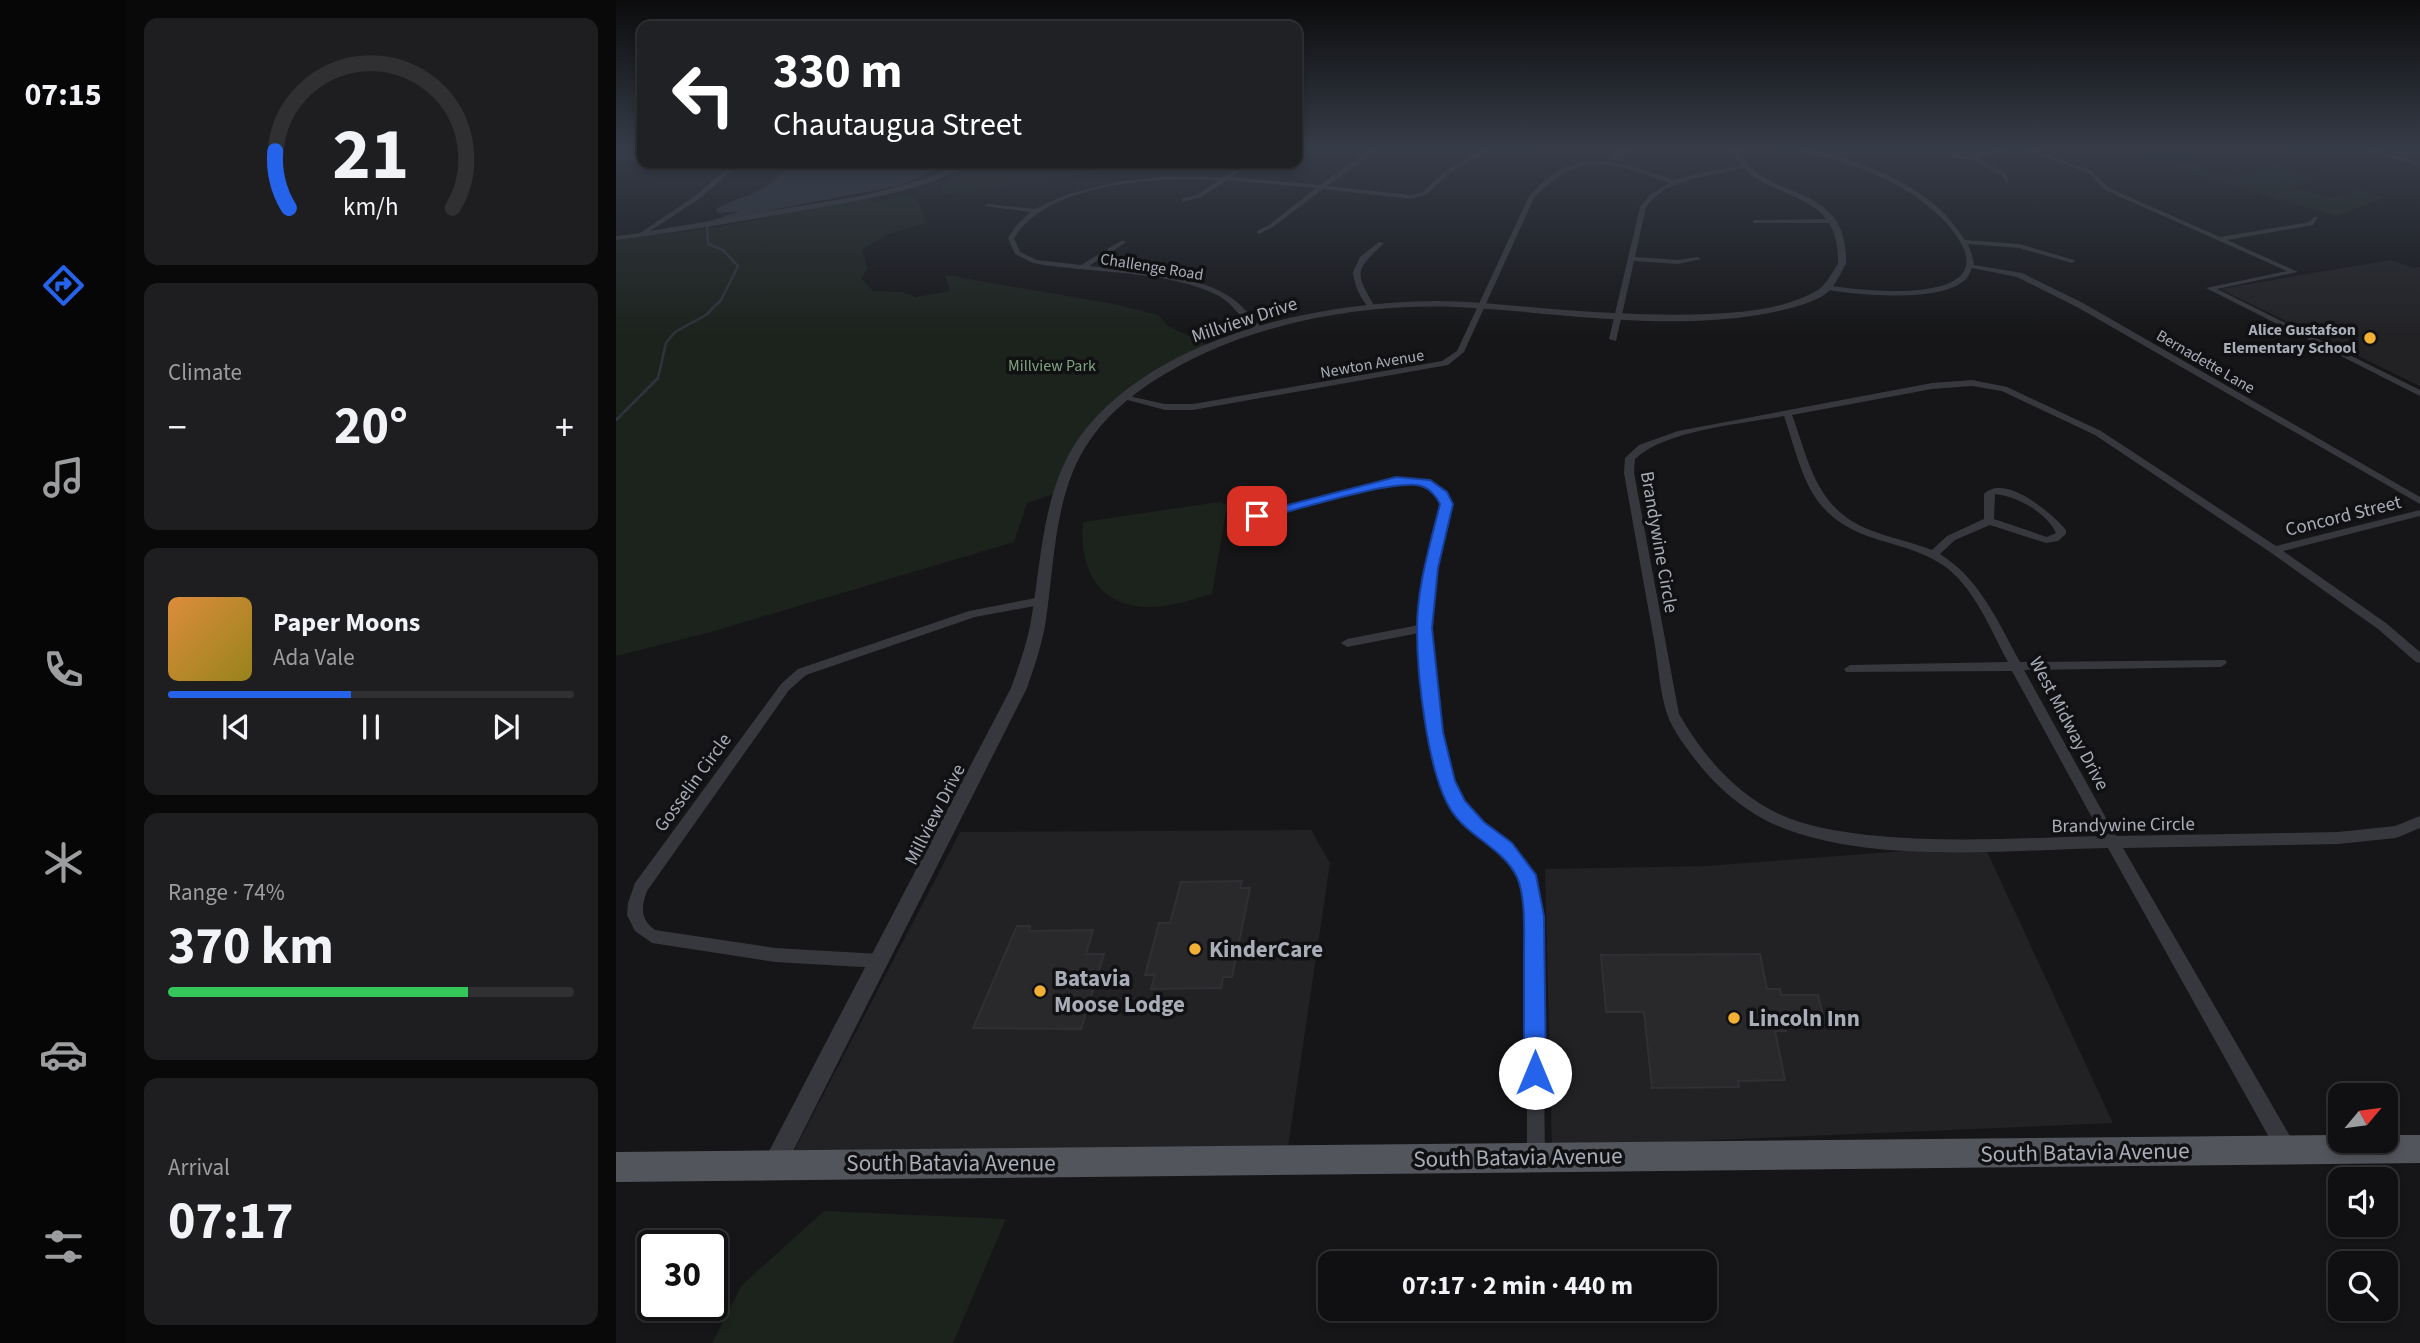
<!DOCTYPE html>
<meta charset="utf-8">
<style>
:root{--surface:#101012;--page:#1e1e20;--text:#f1f3f6;--muted:#9c9d9f;--line:#303032;--accent:#2563eb}
body{margin:0;font-family:"Source Sans 3",sans-serif;background:var(--page);color:var(--text);height:100vh;display:flex;flex-direction:column;font-size:26px;white-space:nowrap}
*{box-sizing:border-box;margin:0}
p{font-size:23px;color:var(--muted)}
.icon{flex:none;width:38px;height:38px;fill:none;stroke:currentColor;stroke-width:2;stroke-linecap:round;stroke-linejoin:round}
.map{position:relative;flex:1;overflow:hidden}
.sheet{display:flex;flex-direction:column;gap:18px;padding:18px;background:#09090a;width:490px}
.sheet>*{flex:none}
.guide{position:absolute;left:21px;top:21px;width:665px;height:147px;border-radius:14px;box-shadow:0 4px 10px #0003,0 0 0 2px var(--line);background:#202124;color:#fff;overflow:hidden}
.needle{width:46px;rotate:61deg}
.fabs{position:absolute;left:1712px;top:1083px;display:grid;gap:14px}
.fabs a{display:grid;place-items:center;width:70px;height:70px;border-radius:14px;background:var(--surface);box-shadow:0 4px 10px #0003,0 0 0 2px var(--line);font-size:35px}
.speed{position:absolute;left:21px;top:1230px;display:flex;gap:14px;font-size:35px;font-weight:700;text-align:center}
.speed>*{display:grid;place-content:center;width:91px;height:91px;border-radius:50%;background:var(--surface);box-shadow:0 4px 10px #0003,0 0 0 2px var(--line);line-height:1}
.speed .limit{border:4px solid #111;border-radius:10px;background:#fff;color:#111}
.pin{position:absolute;display:grid;place-items:center;width:60px;height:60px;color:#fff;margin:-30px;border-radius:14px;box-shadow:0 4px 10px #0006}
.me{position:absolute;width:77px;margin:-38px;rotate:0deg;stroke-linejoin:round;filter:drop-shadow(0 0 5px #0008)}
.turn{display:flex;align-items:center;gap:24px;height:147px;padding:0 21px;font-size:32px}
.turn .icon{width:91px;height:91px;stroke-width:2.5}
.turn b{display:block;font-size:49px;line-height:60px}
.big{font-size:52px;font-weight:700;line-height:1.1}
.sheet .tile{flex:1;display:flex;flex-direction:column;justify-content:center;gap:10px;min-width:0;padding:0 24px;border-radius:14px;background:var(--page)}
.sheet .dial{align-items:center;gap:0}
.dial svg{height:182px;overflow:visible;fill:none;stroke:var(--line);stroke-width:7;stroke-linecap:round;text-anchor:middle}
.dial text{fill:var(--text);stroke:none}
.song{display:flex;align-items:center;gap:21px}
.cover{width:84px;height:84px;border-radius:10px;background:linear-gradient(135deg,hsl(30 70% 55%),hsl(50 70% 35%))}
.played{height:7px;border-radius:4px;background:linear-gradient(90deg,var(--accent) 45%,var(--line) 45%)}
.keys{display:flex;justify-content:space-around;direction:ltr}
.heat{display:flex;justify-content:space-between;align-items:center;font-size:38px;direction:ltr}
.charge{height:10px;border-radius:5px;background:linear-gradient(90deg,#34c759 74%,var(--line) 0)}
.trip{position:absolute;left:702px;top:1251px;width:399px;height:70px;border-radius:14px;background:var(--surface);box-shadow:0 4px 10px #0003,0 0 0 2px var(--line);font-weight:700;line-height:70px;text-align:center}
main{display:flex;flex:1;min-height:0}
.tabs{display:flex;flex-direction:column;width:126px;justify-content:space-around;align-items:center;background:#060607;color:var(--muted)}
.tabs .icon{width:49px;height:49px}
.tabs .on{color:var(--accent)}
.tabs b{font-size:32px;color:var(--text)}
.map>svg:first-child{display:block}
</style>
<main>
<nav class="tabs">
<b>07:15</b>
<svg class="icon on" aria-label="directions" viewBox="0 0 24 24"><path d="M12 3l9 9-9 9-9-9zM9 14v-3h6M13 9l2 2-2 2"/></svg>
<svg class="icon" aria-label="music" viewBox="0 0 24 24"><path d="M9 18V5l10-2v13"/><circle cx="6" cy="18" r="3"/><circle cx="16" cy="16" r="3"/></svg>
<svg class="icon" aria-label="phone" viewBox="0 0 24 24"><path d="M5 4h4l2 5-3 2q2 4 5 5l2-3 5 2v4C11 20 4 13 5 4z"/></svg>
<svg class="icon" aria-label="climate" viewBox="0 0 24 24"><path d="M12 3v18M4 7l16 10M4 17L20 7"/></svg>
<svg class="icon" aria-label="car" viewBox="0 0 24 24"><path d="M5 17H2v-5l4-1 3-4h7l3 4 3 1v5h-3M9 17h6M6 11h13"/><circle cx="7" cy="17" r="2"/><circle cx="17" cy="17" r="2"/></svg>
<svg class="icon" aria-label="filters" viewBox="0 0 24 24"><path d="M4 7h16M4 17h16"/><circle cx="9" cy="7" r="2"/><circle cx="15" cy="17" r="2"/></svg>
</nav>
<section class="sheet">
<div class="tile dial"><svg viewBox="0 0 100 80">
<path d="M14 69A42 42 0 1 1 86 69"/>
<path d="M14 69A42 42 0 0 1 8 44" stroke="#2563eb"/>
<text x="50" y="56" font-size="32" font-weight="700">21</text>
<text x="50" y="72" font-size="11">km/h</text>
</svg></div>
<div class="tile"><p>Climate</p>
<div class="heat"><a>−</a><b class="big">20°</b><a>+</a></div>
</div>
<div class="tile">
<div class="song"><i class="cover"></i><div><b>Paper Moons</b><p>Ada Vale</p></div></div>
<div class="played"></div>
<div class="keys"><svg class="icon" aria-label="previous" viewBox="0 0 24 24"><path d="M18 5L8 12l10 7zM5 5v14"/></svg><svg class="icon" aria-label="pause" viewBox="0 0 24 24"><path d="M8 5v14M16 5v14"/></svg><svg class="icon" aria-label="next" viewBox="0 0 24 24"><path d="M6 5l10 7-10 7zM19 5v14"/></svg></div>
</div>
<div class="tile"><p>Range · 74%</p><b class="big">370 km</b><div class="charge"></div></div>
<div class="tile"><p>Arrival</p><b class="big">07:17</b></div>
</section>
<div class="map">
<svg width="1804" height="1343" viewBox="0 0 1804 1343">
<rect width="100%" height="100%" fill="#161618"/>
<path fill="#222225" d="M 1775,260 L 1798,268 L 1804,267 L 1804,386 L 1604,289 Z
M 695,830 L 714,863 L 671,1153 L 178,1151 L 344,832 Z
M 1368,845 L 1497,1123 L 936,1147 L 929,869 L 1090,866 Z"/>
<path fill="#1c231d" d="M 1533,150 L 1572,150 L 1583,154 L 1561,161 L 1620,178 L 1661,165 L 1705,177 L 1678,187 L 1716,198 L 1743,188 L 1768,198 L 1719,216 L 1518,157 L 1535,152 Z
M 359,163 L 540,163 L 329,195 L 325,185 L 336,181 L 333,175 Z
M 290,195 L 301,199 L 310,223 L 272,234 L 246,250 L 252,269 L 245,278 L 257,291 L 286,292 L 300,297 L 334,291 L 329,275 L 498,304 L 542,315 L 552,326 L 594,346 L 499,400 L 437,494 L 411,503 L 398,542 L 98,631 L 0,656 L 0,240 L 96,228 L 251,198 L 259,202 Z
M 603,502 L 611,505 L 596,594 C 580,598 564,604 548,606 C 490,614 462,577 467,522 Z
M 208,1211 L 390,1219 L 337,1343 L 96,1343 L 126,1285 Z"/>
<path fill="#2c353c" d="M 179,163 L 336,163 L 282,186 L 110,219 L 108,216 L 123,212 L 101,213 L 100,209 C 117,199 137,195 153,185 C 163,179 167,168 179,163 Z"/>
<g fill="none" stroke-linecap="round" stroke-linejoin="round">
<path stroke="#2c353c" stroke-width="2.5" d="M 0,420 L 42,378 L 50,343 L 59,332 L 90,315 L 105,300 L 122,266 L 107,250 L 92,244 L 91,223 L 112,217"/>
</g>
<path fill="#29292c" stroke="#303034" stroke-width="2" d="M 626,881 L 624,888 L 634,888 L 616,977 L 607,977 L 605,988 L 535,989 L 539,975 L 529,975 L 543,923 L 554,923 L 565,882 Z
M 401,926 L 414,926 L 413,931 L 477,930 L 470,954 L 488,954 L 465,1029 L 357,1028 Z
M 1144,954 L 1151,989 L 1164,989 L 1165,995 L 1202,995 L 1209,1023 L 1168,1023 L 1170,1031 L 1159,1031 L 1169,1080 L 1122,1081 L 1123,1087 L 1036,1088 L 1028,1012 L 990,1012 L 985,955 Z"/>
<g fill="none" stroke-linecap="round" stroke-linejoin="round">
<path fill="#37383d" fill-rule="evenodd" d="M 755,150 L 762,150 L 711,186 L 795,195 L 807,192 L 828,172 L 866,150 L 873,150 L 832,174 L 811,194 L 795,199 L 707,189 L 657,227 L 643,234 L 641,233 L 641,231 L 653,225 L 700,188 L 611,180 L 585,197 L 567,202 L 565,199 L 581,195 L 603,180 C 542,177 435,181 398,238 L 404,252 L 421,260 L 465,265 L 505,241 L 509,241 L 509,243 L 473,266 C 516,270 574,273 611,295 C 625,303 635,317 646,328 L 646,332 L 643,332 C 628,324 619,305 603,296 C 550,269 474,274 417,263 L 399,254 L 392,238 L 399,227 L 414,212 L 369,206 L 372,204 L 419,209 L 452,194 L 506,181 L 547,177 L 608,177 L 630,163 L 636,163 L 616,177 L 704,185 L 727,168 Z
M 1007,150 L 1014,150 L 995,162 L 1022,168 L 1058,180 L 1088,172 L 1130,165 L 1133,167 L 1075,179 L 1049,189 L 1038,198 L 1030,207 L 1019,257 L 1062,260 L 1082,257 L 1085,259 L 1062,264 L 1018,261 L 1000,341 L 993,339 L 1024,207 L 1034,195 L 1054,183 C 996,162 965,149 918,198 L 848,352 L 832,365 L 577,410 L 549,410 L 504,398 L 508,395 L 549,404 L 577,404 L 826,361 L 841,351 L 913,196 L 930,179 L 946,168 L 966,162 L 990,161 Z
M 1180,150 C 1224,150 1282,176 1317,203 C 1330,214 1340,227 1349,240 L 1403,244 L 1458,260 L 1459,261 L 1456,263 L 1403,248 L 1352,244 L 1356,255 L 1358,265 L 1406,273 L 1467,303 L 1804,497 L 1804,504 L 1461,307 L 1401,277 L 1356,268 C 1354,272 1353,275 1351,278 C 1328,304 1238,295 1207,289 L 1206,287 L 1210,285 C 1238,290 1377,307 1346,245 C 1335,224 1314,206 1294,193 C 1272,179 1246,168 1221,161 C 1207,157 1192,155 1180,150 Z
M 1382,150 L 1393,150 L 1361,158 L 1390,173 L 1393,181 L 1389,181 L 1386,175 L 1355,160 L 1333,157 L 1336,155 L 1356,156 Z
M 1411,150 L 1419,150 L 1476,171 L 1493,188 L 1604,237 L 1693,222 L 1698,217 L 1702,217 L 1697,225 L 1611,240 L 1682,272 L 1601,289 L 1804,390 L 1804,396 L 1590,288 L 1671,271 L 1489,190 L 1472,173 Z
M 1749,150 L 1759,150 L 1804,162 L 1804,166 Z
M 26,155 L 26,159 L 0,161 L 0,157 Z
M 117,163 L 124,163 L 83,199 L 34,231 L 250,195 L 309,179 L 347,163 L 354,163 C 311,191 240,201 190,210 C 127,221 64,232 0,240 L 0,236 L 24,233 L 79,196 Z
M 1139,220 L 1218,219 L 1221,221 L 1218,223 L 1137,223 L 1137,221 Z
M 763,242 L 768,243 C 739,271 738,271 759,307 L 755,309 C 745,301 738,285 737,272 L 744,257 Z
M 1356,380 L 1391,387 L 1485,431 L 1660,546 L 1804,510 L 1804,516 L 1667,551 L 1770,623 L 1804,652 L 1804,663 L 1800,662 L 1762,629 L 1654,552 L 1479,435 L 1386,391 L 1356,386 L 1316,389 L 1176,415 C 1194,464 1200,509 1254,530 C 1274,538 1296,542 1316,550 L 1331,536 L 1368,519 L 1368,494 C 1389,473 1436,513 1450,530 L 1450,534 L 1442,541 L 1430,543 L 1374,525 L 1339,540 L 1324,554 C 1364,579 1382,622 1404,662 L 1609,660 L 1611,663 L 1605,667 L 1408,670 L 1500,836 L 1722,832 L 1779,826 L 1804,816 L 1804,828 L 1780,838 L 1722,844 L 1507,848 L 1678,1143 L 1680,1150 L 1678,1157 L 1671,1159 L 1664,1157 L 1492,848 C 1390,850 1243,866 1151,821 C 1124,807 1100,786 1082,763 C 1071,749 1057,731 1051,714 C 1044,693 1042,662 1038,640 C 1028,585 1018,529 1008,473 L 1009,458 L 1023,445 L 1062,431 L 1316,383 ZM 1168,416 C 1189,479 1192,518 1263,540 C 1287,547 1311,553 1331,568 C 1360,591 1375,631 1392,662 L 1234,665 L 1228,669 L 1230,672 L 1396,671 L 1486,836 C 1408,838 1329,843 1251,835 C 1220,831 1187,826 1159,812 C 1117,791 1086,754 1063,714 L 1018,473 L 1019,459 C 1049,430 1126,424 1168,416 ZM 1379,494 C 1401,496 1431,513 1440,533 L 1431,537 L 1378,519 Z
M 794,478 C 814,480 826,485 835,504 C 827,535 819,567 816,599 C 812,643 817,689 825,732 C 830,756 834,784 848,803 C 857,817 871,826 884,836 C 918,862 924,887 926,929 L 929,1157 L 927,1164 L 920,1166 L 913,1164 L 911,1157 L 911,929 C 909,880 904,867 865,838 C 854,829 842,819 835,807 C 808,760 804,686 803,633 L 731,647 L 725,643 L 731,639 L 803,625 L 810,566 L 825,504 C 821,496 816,487 807,485 C 773,476 678,510 641,519 L 636,516 L 637,514 L 751,484 Z
M 425,597 L 431,601 L 429,604 L 359,617 L 190,675 L 173,690 L 31,891 C 25,907 24,919 39,930 L 159,948 L 264,954 L 270,956 L 272,961 L 270,966 L 264,968 L 159,962 L 36,943 L 19,931 L 11,915 L 12,903 L 19,883 L 165,684 L 182,669 L 353,611 Z"/>
<path fill="#37383d" fill-rule="evenodd" d="M 1116,150 L 1123,150 C 1147,204 1233,178 1230,264 C 1225,272 1220,284 1213,291 C 1200,304 1160,312 1142,315 C 1042,331 941,312 841,307 C 757,304 666,318 589,353 C 546,373 502,400 474,440 C 437,493 439,564 429,626 C 425,647 418,668 411,688 L 166,1173 L 158,1177 L 150,1173 L 146,1165 L 150,1157 L 395,688 C 402,668 410,647 414,626 C 426,562 425,490 465,435 C 540,336 700,302 818,301 C 857,301 897,306 936,309 C 988,313 1040,316 1093,314 C 1129,312 1170,309 1202,290 C 1210,285 1216,272 1222,264 C 1225,180 1140,207 1116,150 Z"/>
<path fill="#53555c" fill-rule="evenodd" d="M 1724,1135 L 1724,1141 L 1769,1141 L 1769,1135 L 1804,1135 L 1804,1163 L 0,1182 L 0,1152 Z"/>
</g>
<linearGradient id="sky" x2="0" y2="1"><stop stop-color="#0c0c0d"/><stop offset="0.44" stop-color="#363c48"/><stop offset="1" stop-color="#363c48" stop-opacity="0"/></linearGradient>
<rect width="1804" height="338" fill="url(#sky)"/>
<path fill="#2563eb" stroke="#184099" stroke-width="2" d="M 780,477 L 814,480 L 831,492 L 837,504 L 822,568 L 816,628 L 827,732 L 839,781 L 849,801 L 868,822 L 896,843 L 920,875 L 928,916 L 930,1073 L 927,1081 L 919,1084 L 911,1081 L 908,1073 C 908,1034 908,995 908,956 C 908,934 910,897 901,877 C 887,848 852,837 835,810 C 811,772 801,674 801,629 C 801,587 814,545 824,504 C 821,497 813,488 805,486 C 779,478 674,512 641,520 L 635,516 L 637,514 Z"/>
<g fill="#f2b134" stroke="#111113" stroke-width="2.5">
<circle cx="1754" cy="338" r="7"/>
<circle cx="579" cy="949" r="7"/>
<circle cx="424" cy="991" r="7"/>
<circle cx="1118" cy="1018" r="7"/>
</g>
<g text-anchor="middle" stroke-width="7" stroke-linejoin="round" paint-order="stroke">
<g font-size="16" fill="#a8adb8" stroke="#111113">
<text transform="translate(536 266) rotate(9)" y="6">Challenge Road</text>
<text transform="translate(1590 361) rotate(30)" y="6">Bernadette Lane</text>
<text transform="translate(756 363) rotate(-10)" y="6">Newton Avenue</text>
</g>
<g font-size="16" font-weight="bold" fill="#a8adb8" stroke="#111113" text-anchor="end">
<text x="1740" y="335">Alice Gustafson<tspan x="1740" dy="18">Elementary School</tspan></text>
</g>
<g font-size="16" fill="#7fa381" stroke="#111113">
<text x="436" y="371">Millview Park</text>
</g>
<g font-size="19" fill="#a8adb8" stroke="#111113">
<text transform="translate(628 319) rotate(-18)" y="7">Millview Drive</text>
<text transform="translate(1727 515) rotate(-14)" y="7">Concord Street</text>
<text transform="translate(1044 542) rotate(80)" y="7">Brandywine Circle</text>
<text transform="translate(1454 723) rotate(62)" y="7">West Midway Drive</text>
<text transform="translate(76 782) rotate(-54)" y="7">Gosselin Circle</text>
<text transform="translate(318 814) rotate(-63)" y="7">Millview Drive</text>
<text transform="translate(1507 824) rotate(-1)" y="7">Brandywine Circle</text>
</g>
<g font-size="23" font-weight="bold" fill="#a8adb8" stroke="#111113" text-anchor="start">
<text x="593" y="957">KinderCare</text>
<text x="438" y="986">Batavia<tspan x="438" dy="26">Moose Lodge</tspan></text>
<text x="1132" y="1026">Lincoln Inn</text>
</g>
<g font-size="23" fill="#a8adb8" stroke="#111113">
<text transform="translate(1469 1152) rotate(-1)" y="8">South Batavia Avenue</text>
<text transform="translate(902 1157) rotate(-1)" y="8">South Batavia Avenue</text>
<text x="335" y="1171">South Batavia Avenue</text>
</g>
</g>
</svg>
<div class="fabs">
<a><svg class="needle" viewBox="-14 -14 28 28"><path d="M0-13l5 13h-10z" fill="#e53935"/><path d="M0 13l5-13h-10z" fill="#9c9d9f"/></svg></a>
<a><svg class="icon" aria-label="sound" viewBox="0 0 24 24"><path d="M4 9h4l5-4v14l-5-4H4zM17 9q2 3 0 6"/></svg></a>
<a><svg class="icon" aria-label="search" viewBox="0 0 24 24"><circle cx="10" cy="10" r="6"/><path d="M15 15l6 6"/></svg></a>
</div>
<div class="speed"><div class="limit">30</div></div>
<div class="pin" style="left:641px;top:516px;background:#d93025"><svg class="icon" aria-label="arrive" viewBox="0 0 24 24"><path d="M6 21V4h12l-3 4 3 4H6"/></svg></div>
<svg class="me" style="left:919px;top:1073px" viewBox="-20 -20 40 40"><circle r="19" fill="#fff"/><path d="M0-13L10 11 0 6-10 11z" fill="#2563eb"/></svg>
<div class="trip">07:17 · 2 min · 440 m</div>
<div class="guide">
<div class="turn"><svg class="icon" aria-label="left" viewBox="0 0 24 24"><path d="M17 20v-9H6M10 6l-5 5 5 5"/></svg><div><b>330 m</b>Chautaugua Street</div></div>
</div>
</div>
</main>
